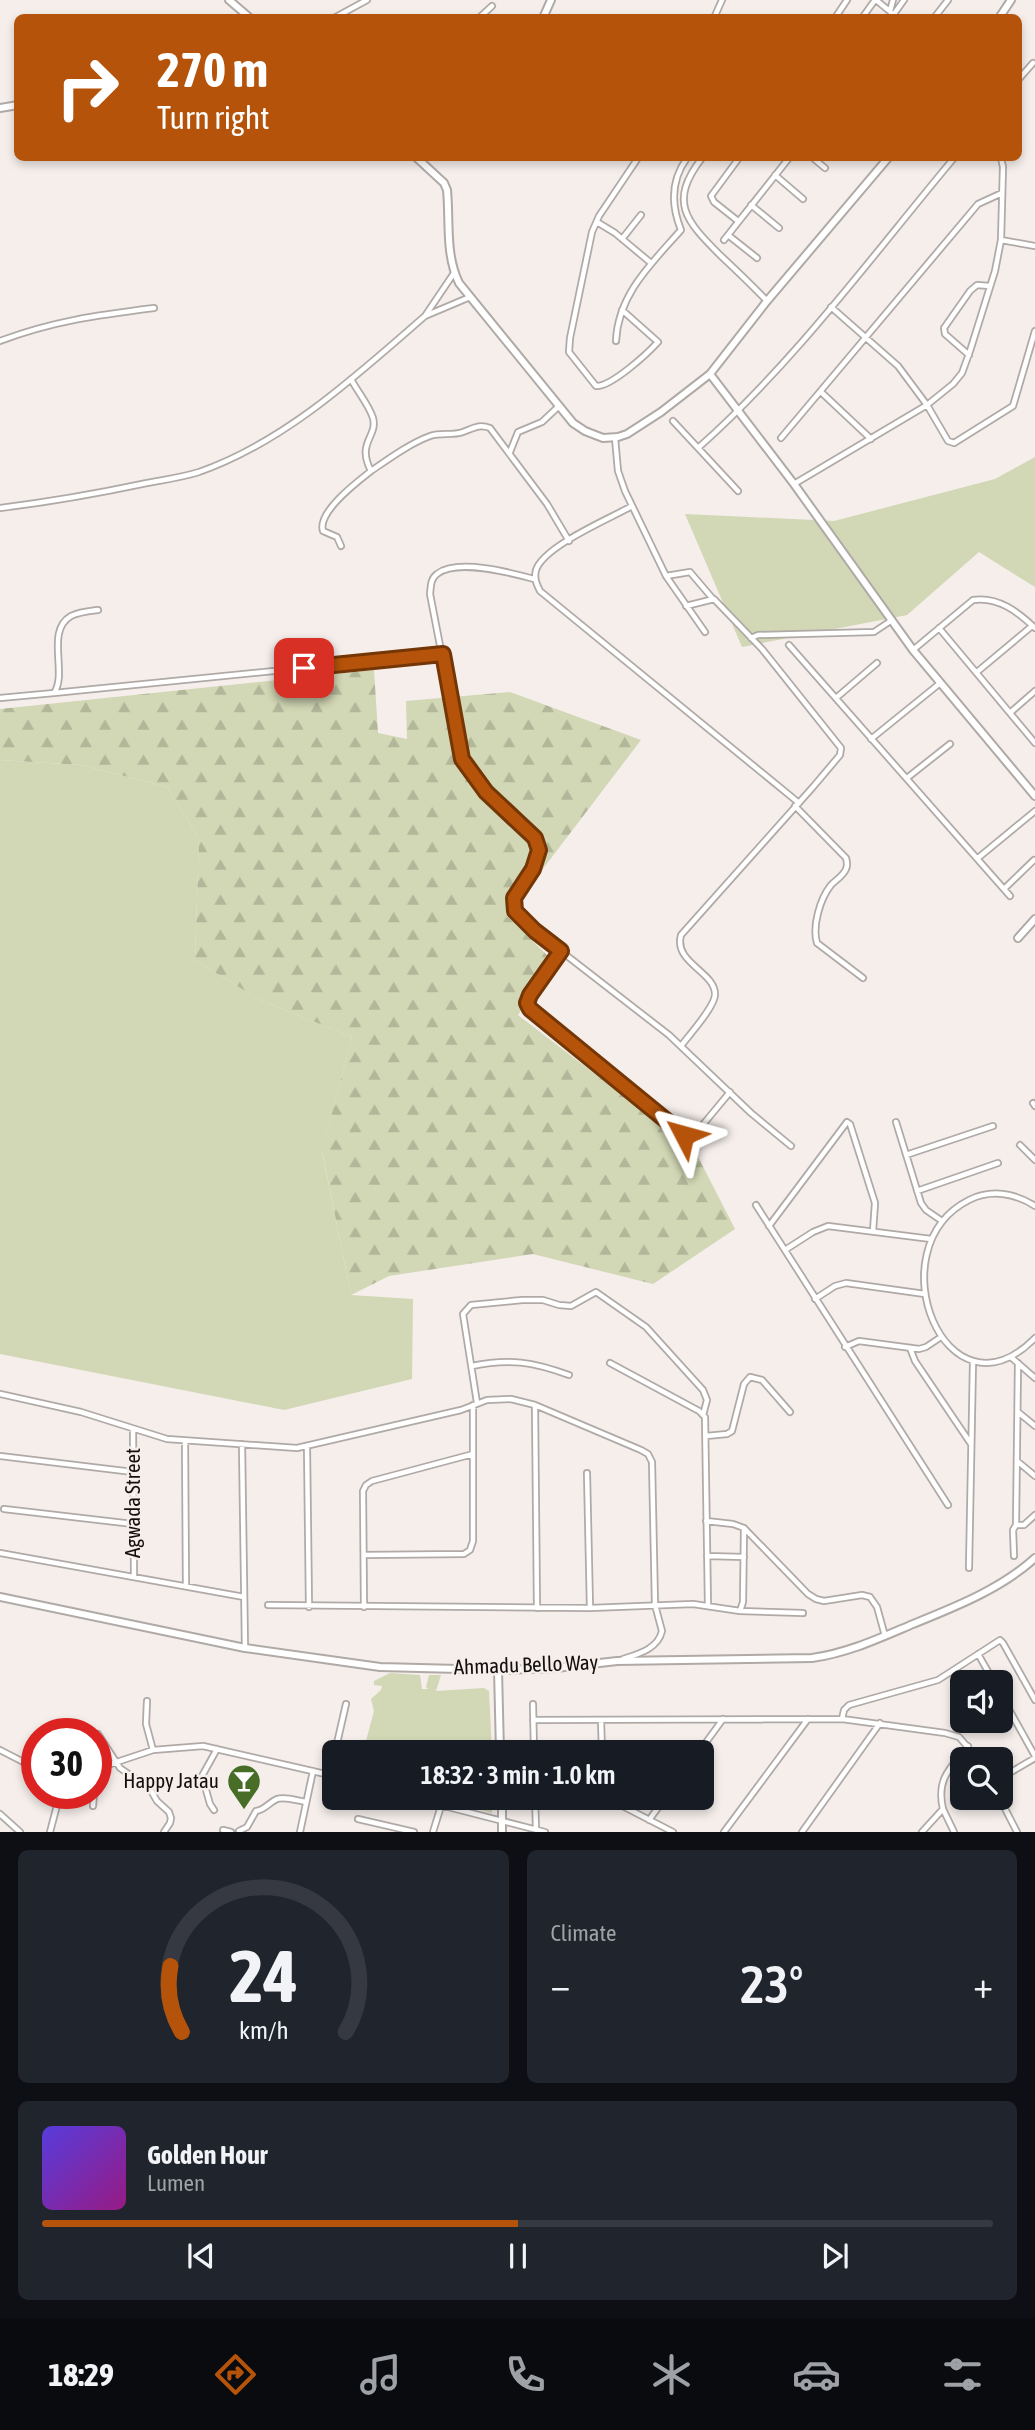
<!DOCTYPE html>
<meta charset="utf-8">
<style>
:root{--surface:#171b24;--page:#20242c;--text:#f1f3f6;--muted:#9ea1a6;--line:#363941;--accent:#b45309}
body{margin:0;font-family:"Asap Condensed",sans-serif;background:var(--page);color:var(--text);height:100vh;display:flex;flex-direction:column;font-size:26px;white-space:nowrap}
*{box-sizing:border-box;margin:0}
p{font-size:23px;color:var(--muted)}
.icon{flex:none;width:38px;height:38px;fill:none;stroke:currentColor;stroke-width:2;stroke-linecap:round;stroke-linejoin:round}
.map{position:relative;height:1832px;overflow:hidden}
.side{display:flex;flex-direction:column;gap:18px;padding:18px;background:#0d0f14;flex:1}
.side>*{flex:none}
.hud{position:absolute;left:14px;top:14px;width:1008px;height:147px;border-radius:10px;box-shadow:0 4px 10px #0003;background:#b45309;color:#fff;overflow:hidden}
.tools{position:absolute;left:950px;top:1670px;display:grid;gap:14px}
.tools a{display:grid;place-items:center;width:63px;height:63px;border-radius:10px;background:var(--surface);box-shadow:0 4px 10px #0003;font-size:35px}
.speed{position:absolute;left:21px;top:1718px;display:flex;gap:14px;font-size:35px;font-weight:700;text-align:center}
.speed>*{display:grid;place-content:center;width:91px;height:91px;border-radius:50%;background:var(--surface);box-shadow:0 4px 10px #0003;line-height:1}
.speed .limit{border:10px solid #d22;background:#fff;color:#111}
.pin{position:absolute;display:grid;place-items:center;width:60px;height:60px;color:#fff;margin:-30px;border-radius:14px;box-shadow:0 4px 10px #0006}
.me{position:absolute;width:77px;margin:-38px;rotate:309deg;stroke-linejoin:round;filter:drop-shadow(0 0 5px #0008)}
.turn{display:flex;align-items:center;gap:24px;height:147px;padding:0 28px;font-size:32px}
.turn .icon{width:91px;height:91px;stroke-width:2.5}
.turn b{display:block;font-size:49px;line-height:60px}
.big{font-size:52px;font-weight:600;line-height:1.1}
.side .widget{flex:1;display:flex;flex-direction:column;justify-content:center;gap:10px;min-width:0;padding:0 24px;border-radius:10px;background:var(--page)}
.side .dial{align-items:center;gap:0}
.dial svg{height:182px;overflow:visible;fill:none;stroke:var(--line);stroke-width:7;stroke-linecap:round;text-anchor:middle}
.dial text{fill:var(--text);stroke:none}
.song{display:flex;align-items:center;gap:21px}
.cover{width:84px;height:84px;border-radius:10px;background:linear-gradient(135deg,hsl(250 70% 55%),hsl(310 70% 35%))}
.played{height:7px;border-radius:4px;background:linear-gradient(90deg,var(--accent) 50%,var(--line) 50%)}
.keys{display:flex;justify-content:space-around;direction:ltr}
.heat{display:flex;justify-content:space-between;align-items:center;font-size:38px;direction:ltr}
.side .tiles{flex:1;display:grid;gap:18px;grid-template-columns:1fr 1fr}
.widget:last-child{grid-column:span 2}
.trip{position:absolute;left:322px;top:1740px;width:392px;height:70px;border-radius:10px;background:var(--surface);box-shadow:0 4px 10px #0003;font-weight:600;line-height:70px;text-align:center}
.menu{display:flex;height:112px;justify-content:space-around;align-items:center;background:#090b0e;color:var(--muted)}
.menu .icon{width:49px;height:49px}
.menu .selected{color:var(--accent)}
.menu b{font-size:32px;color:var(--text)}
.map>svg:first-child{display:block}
</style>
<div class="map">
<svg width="1035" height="1832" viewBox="0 0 1035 1832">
<defs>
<pattern id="forest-firs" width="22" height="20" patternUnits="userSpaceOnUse" patternTransform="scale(1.75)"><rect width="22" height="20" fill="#d2d7b5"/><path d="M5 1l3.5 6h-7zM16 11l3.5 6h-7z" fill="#b3b79a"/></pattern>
</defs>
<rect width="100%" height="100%" fill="#f5eeeb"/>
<path fill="#d2d7b5" d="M 1035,457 L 1035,587 L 979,552 L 907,615 L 742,647 L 685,514 L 834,521 L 995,479 Z
M 0,760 L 81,765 L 167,787 L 199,838 L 195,960 L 258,999 L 352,1037 L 322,1152 L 351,1295 L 413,1299 L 412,1379 L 284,1410 L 0,1354 Z
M 390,1673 L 420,1675 L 422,1689 L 428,1689 L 426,1687 L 429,1675 L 441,1675 L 436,1691 L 484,1688 L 489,1691 L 492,1752 L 363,1752 L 374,1711 L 371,1699 L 381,1690 L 382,1686 L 374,1685 L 374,1681 Z
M 432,1797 L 492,1797 L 492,1813 Z"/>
<path fill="url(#forest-firs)" d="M 374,670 L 378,733 L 407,739 L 406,701 L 510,692 L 641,740 L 507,916 L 553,961 L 518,1015 L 695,1151 L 735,1229 L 653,1284 L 533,1254 L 389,1276 L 351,1295 L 322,1151 L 352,1037 L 258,999 L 195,960 L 199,838 L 167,787 L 81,765 L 0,760 L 0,709 Z"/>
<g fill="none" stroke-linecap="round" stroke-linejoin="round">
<g stroke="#b0aaa7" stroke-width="8">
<path id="street" d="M 876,0 L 898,18
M 890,11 L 893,0
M 894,14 L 904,0
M 334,18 L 367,0
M 479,18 L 492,6
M 714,18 L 722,0
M 835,18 L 847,0
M 862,18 L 875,0
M 934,18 L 948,0
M 1018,80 L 1033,63
M 702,158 C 668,202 686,221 720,255 C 736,270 752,285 767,301
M 813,158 L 825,168
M 775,175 L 803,199
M 751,205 L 779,228
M 738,221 L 714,202 L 711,196 L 739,158
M 597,222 L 615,233 L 651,263
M 728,235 L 757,258
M 622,239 L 641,215
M 724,240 L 789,158
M 1001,240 L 1035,246
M 454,273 L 425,316 L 470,297
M 831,307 L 898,366 L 927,405 L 948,441 L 954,443 L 1013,406 L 1035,331
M 622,310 L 658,342 C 647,354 611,387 596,386 L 569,352 L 570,338 L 592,232 L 599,216 L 638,158
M 0,341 C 53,321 98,315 154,308
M 616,341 C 618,294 652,263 681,230 C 671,205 671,180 687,158
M 969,355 L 945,334 L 944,328 L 970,291 L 977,285 L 990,286
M 351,379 C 357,391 369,405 373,418 C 378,437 356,442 371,471 C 390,458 409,444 430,436 C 441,432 452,436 463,432 C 474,428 479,424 490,428 L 547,504 L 569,541
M 821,392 L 871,439
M 673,421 L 738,491
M 615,438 L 618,471 L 625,491 L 666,576 L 705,632
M 781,438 L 978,204 L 1002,193
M 698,448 C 794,363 872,256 954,158
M 510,452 L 518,432 L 542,422 L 558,407
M 794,484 L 927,405 L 953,384 L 962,373 L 970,351 L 995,271 L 1001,240 L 1003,167 L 1001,158
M 632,506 C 609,519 544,546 536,570 C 534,578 536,583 540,591 L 799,803
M 0,508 C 48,502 95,494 142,484 C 161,480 180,478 199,472 C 285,442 357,375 425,316
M 341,546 L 337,537 L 323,531 C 317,512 357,482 371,471
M 666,576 L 690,572 L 713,599
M 534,579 C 512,573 457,558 437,574 C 430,579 431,587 430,594 L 462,759 L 486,792 L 535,838 L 539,850 L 533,869 L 514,898 L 515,911 L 535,931 L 669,1035 L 751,1113 L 791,1146
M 939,628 L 1035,743
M 751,638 L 758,635 L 874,632 L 892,620
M 789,645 L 1010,896
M 913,650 L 973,600 C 998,596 1018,612 1035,628
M 977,672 L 1032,626
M 54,693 L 443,654
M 0,698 L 54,693 C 68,673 45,631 71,616 C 79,612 90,611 98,610
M 836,698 L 877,663
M 1011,712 L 1035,691
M 871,739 L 939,684
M 907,778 L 950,744
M 795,806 L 846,858 C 847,862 848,865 846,869 C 844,875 836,880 831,885 C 820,899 812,926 817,943 L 863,978
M 978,858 L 1035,811
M 1004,889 L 1034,860
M 560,951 L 530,995 L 528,1003 L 535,1014 L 684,1135 L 691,1136 L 696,1133 L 730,1092
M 681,1046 C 689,1035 714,1008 715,995 C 716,972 673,963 681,935 L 813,787 L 840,755 L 841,748 L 762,649 L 714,599 L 686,606
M 1033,1103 L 1035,1106
M 896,1122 L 921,1203 L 926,1210 L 942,1221
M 1020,1145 L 1035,1160
M 906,1155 L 993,1126
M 917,1191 L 998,1163
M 756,1205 L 948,1505
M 1035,1206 C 1015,1193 991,1189 969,1200 C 874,1248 946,1428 1035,1338
M 769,1226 L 847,1122 L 850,1124 L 875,1203 L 873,1231
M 785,1250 L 813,1232 L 828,1226 L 931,1239
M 815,1299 L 835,1286 L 846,1283 L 925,1294
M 845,1347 L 859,1341 L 919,1349 L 926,1347 L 941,1337
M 910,1348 L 915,1361 L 971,1444
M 1012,1358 L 1035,1378
M 610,1363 L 699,1411 L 705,1417 L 708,1606
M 1018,1363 L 1016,1525 L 1024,1525 L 1035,1515
M 472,1366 C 509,1358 533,1362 569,1375
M 0,1394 L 81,1412 L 167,1439 L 297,1448 L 461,1410 L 487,1400 L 511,1399 L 535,1405 L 641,1450 L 648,1454 L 652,1462 L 655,1605 L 662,1631 C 658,1649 638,1654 623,1659
M 477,1403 L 463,1314 L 471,1305 L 522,1300 L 543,1300 L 559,1305 L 571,1306 L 596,1292 L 646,1327 L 703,1390 L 707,1400 L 703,1415
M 535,1406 L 537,1608
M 1018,1412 L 1035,1426
M 133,1430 L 134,1576
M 706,1436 L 727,1434 L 732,1431 L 744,1384 L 750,1377 L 762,1380 L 790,1412
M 185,1441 L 186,1586
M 242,1444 L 245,1648
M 307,1447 L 309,1607
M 0,1456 L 133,1472
M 1017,1461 L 1035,1476
M 587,1473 L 590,1608
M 4,1509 L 133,1524
M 706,1521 L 733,1524 L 744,1528 L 808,1594 L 816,1599 L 824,1601 L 862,1595 L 870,1597 L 877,1607 L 885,1636
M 0,1553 L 244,1597
M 364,1555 L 464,1554 L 470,1550 L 473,1541 L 473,1405
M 707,1556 L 744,1557
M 1014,1556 L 1013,1530 L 1016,1525
M 969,1568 L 973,1362
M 268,1605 L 590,1608 L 693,1604 L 740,1611 L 743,1602 L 744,1528
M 364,1607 L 363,1491 L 366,1485 L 372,1481 L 473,1454
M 740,1611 L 803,1613
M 978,1654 L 994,1682
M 1001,1695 L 1035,1756
M 147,1701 L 146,1724 L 153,1750
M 533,1704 L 534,1752
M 842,1719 L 844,1710 L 849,1705 L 938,1680 L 1000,1640 L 1003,1643 L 1035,1700
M 533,1720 L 842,1719 L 945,1733 L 959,1737 L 978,1759
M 601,1720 L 602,1752
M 98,1734 L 120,1768 L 150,1789 L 157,1801 L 169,1812 L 171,1818 L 170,1823 L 164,1832
M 0,1750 L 37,1769
M 335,1752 L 346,1704
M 699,1752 L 723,1719
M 96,1769 L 153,1750 L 203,1746 L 334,1776
M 330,1775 L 334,1757
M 1001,1778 L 1035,1758
M 409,1797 L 545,1832
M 535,1797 L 536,1829
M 605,1797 L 673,1832
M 999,1797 L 1017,1832
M 93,1806 L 94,1794
M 943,1809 L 954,1832
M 214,1810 L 210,1804 L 202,1776 L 217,1749
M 0,1814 L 20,1832
M 358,1819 L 414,1832
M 649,1820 L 666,1797
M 223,1830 L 231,1832
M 239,1831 L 247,1827 L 256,1811 C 265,1810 268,1803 277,1799 C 285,1796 298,1801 306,1802
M 50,1832 L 60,1794
M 300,1832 L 313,1771
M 433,1832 L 441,1806
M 724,1832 L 808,1719
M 802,1832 L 880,1723
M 922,1832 L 943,1809 C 936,1779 950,1768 968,1746"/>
</g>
<g stroke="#b0aaa7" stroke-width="10">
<path id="secondary" d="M 229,0 L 250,18
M 543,18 L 551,0
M 999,18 L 1011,0
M 0,108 L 18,105
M 417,158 L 444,183 L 447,190 C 450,221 445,254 459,283 L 573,423 L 585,431 L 603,438 L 618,437 L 627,434 L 661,412 L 710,374 L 767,301 L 888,158
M 710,374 L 794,484 L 913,650 L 1035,796
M 1018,938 L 1035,919
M 0,1597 L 245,1648 L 380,1667 L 498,1670 L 556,1668 L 617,1661 L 812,1658 C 848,1653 880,1638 913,1624 C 955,1607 1001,1589 1035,1558
M 498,1670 L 500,1752
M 502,1797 L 502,1832"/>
</g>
<use href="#street" stroke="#fff" stroke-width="4.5"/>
<use href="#secondary" stroke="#fff" stroke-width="6"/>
</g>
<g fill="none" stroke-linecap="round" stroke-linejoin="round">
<g stroke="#753606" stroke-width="18">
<path id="route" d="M 304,668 L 443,654 L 462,759 L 486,792 L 535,838 L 539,850 L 533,869 L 514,898 L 515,911 L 535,931 L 561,951 L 530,995 L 527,1003 L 530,1009 L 684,1135"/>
</g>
<use href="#route" stroke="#b45309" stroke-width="12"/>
</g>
<defs>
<g id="bar-pin" transform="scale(1.75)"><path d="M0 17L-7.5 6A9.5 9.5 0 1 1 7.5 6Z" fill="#476d27" stroke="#f5eeeb"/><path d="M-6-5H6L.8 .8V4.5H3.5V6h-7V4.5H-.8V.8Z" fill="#fff"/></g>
</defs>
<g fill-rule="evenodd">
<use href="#bar-pin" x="244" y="1781"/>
</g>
<g text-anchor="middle" stroke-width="5" stroke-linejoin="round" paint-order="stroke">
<g font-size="21" fill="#120f0e" stroke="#f5eeeb">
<text transform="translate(133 1503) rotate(-90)" y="7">Agwada Street</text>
<text transform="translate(526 1665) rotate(-2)" y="7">Ahmadu Bello Way</text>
</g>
<g font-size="21" fill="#120f0e" stroke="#f5eeeb" text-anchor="end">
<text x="219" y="1788">Happy Jatau</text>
</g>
</g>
</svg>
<div class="tools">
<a><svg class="icon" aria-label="sound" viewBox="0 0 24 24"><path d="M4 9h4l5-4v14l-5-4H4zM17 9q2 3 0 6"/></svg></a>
<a><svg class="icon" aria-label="search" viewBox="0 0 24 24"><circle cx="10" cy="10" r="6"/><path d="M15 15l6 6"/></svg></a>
</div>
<div class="speed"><div class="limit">30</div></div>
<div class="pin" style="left:304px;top:668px;background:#d93025"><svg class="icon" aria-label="arrive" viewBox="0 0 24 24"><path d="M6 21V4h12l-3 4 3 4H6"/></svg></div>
<svg class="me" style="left:684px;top:1135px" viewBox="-20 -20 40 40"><path d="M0-17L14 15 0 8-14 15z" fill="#b45309" stroke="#fff" stroke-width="4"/></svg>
<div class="trip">18:32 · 3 min · 1.0 km</div>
<div class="hud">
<div class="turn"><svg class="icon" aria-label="right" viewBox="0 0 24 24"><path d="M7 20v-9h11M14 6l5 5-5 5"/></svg><div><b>270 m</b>Turn right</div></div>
</div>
</div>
<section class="side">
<div class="tiles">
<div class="widget dial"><svg viewBox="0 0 100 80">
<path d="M14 69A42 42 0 1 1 86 69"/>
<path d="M14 69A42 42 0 0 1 9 40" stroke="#b45309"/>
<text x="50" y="56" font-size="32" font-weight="700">24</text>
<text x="50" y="72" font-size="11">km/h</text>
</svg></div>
<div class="widget"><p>Climate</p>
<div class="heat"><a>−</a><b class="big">23°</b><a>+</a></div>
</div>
<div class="widget">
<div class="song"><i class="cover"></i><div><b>Golden Hour</b><p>Lumen</p></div></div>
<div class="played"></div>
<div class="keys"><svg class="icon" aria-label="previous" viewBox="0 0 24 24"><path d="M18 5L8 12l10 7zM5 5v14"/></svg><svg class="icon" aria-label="pause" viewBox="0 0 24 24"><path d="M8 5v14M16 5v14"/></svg><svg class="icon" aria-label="next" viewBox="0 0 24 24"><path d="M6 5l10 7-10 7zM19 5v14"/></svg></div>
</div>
</div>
</section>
<nav class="menu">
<b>18:29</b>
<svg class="icon selected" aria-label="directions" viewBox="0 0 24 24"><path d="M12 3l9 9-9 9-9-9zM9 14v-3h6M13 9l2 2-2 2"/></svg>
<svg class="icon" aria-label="music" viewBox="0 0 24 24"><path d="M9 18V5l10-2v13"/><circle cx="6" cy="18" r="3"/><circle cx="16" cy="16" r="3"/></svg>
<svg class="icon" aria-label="phone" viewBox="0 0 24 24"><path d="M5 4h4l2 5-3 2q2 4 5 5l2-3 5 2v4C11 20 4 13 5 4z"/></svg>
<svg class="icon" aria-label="climate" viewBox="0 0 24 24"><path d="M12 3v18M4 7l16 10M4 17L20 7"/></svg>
<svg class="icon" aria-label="car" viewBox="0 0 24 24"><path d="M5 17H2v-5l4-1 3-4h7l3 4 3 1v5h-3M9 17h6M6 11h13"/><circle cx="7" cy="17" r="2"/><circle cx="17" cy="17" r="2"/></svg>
<svg class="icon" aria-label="filters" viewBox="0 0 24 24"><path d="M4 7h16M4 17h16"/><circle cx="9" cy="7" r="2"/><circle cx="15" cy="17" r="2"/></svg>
</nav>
